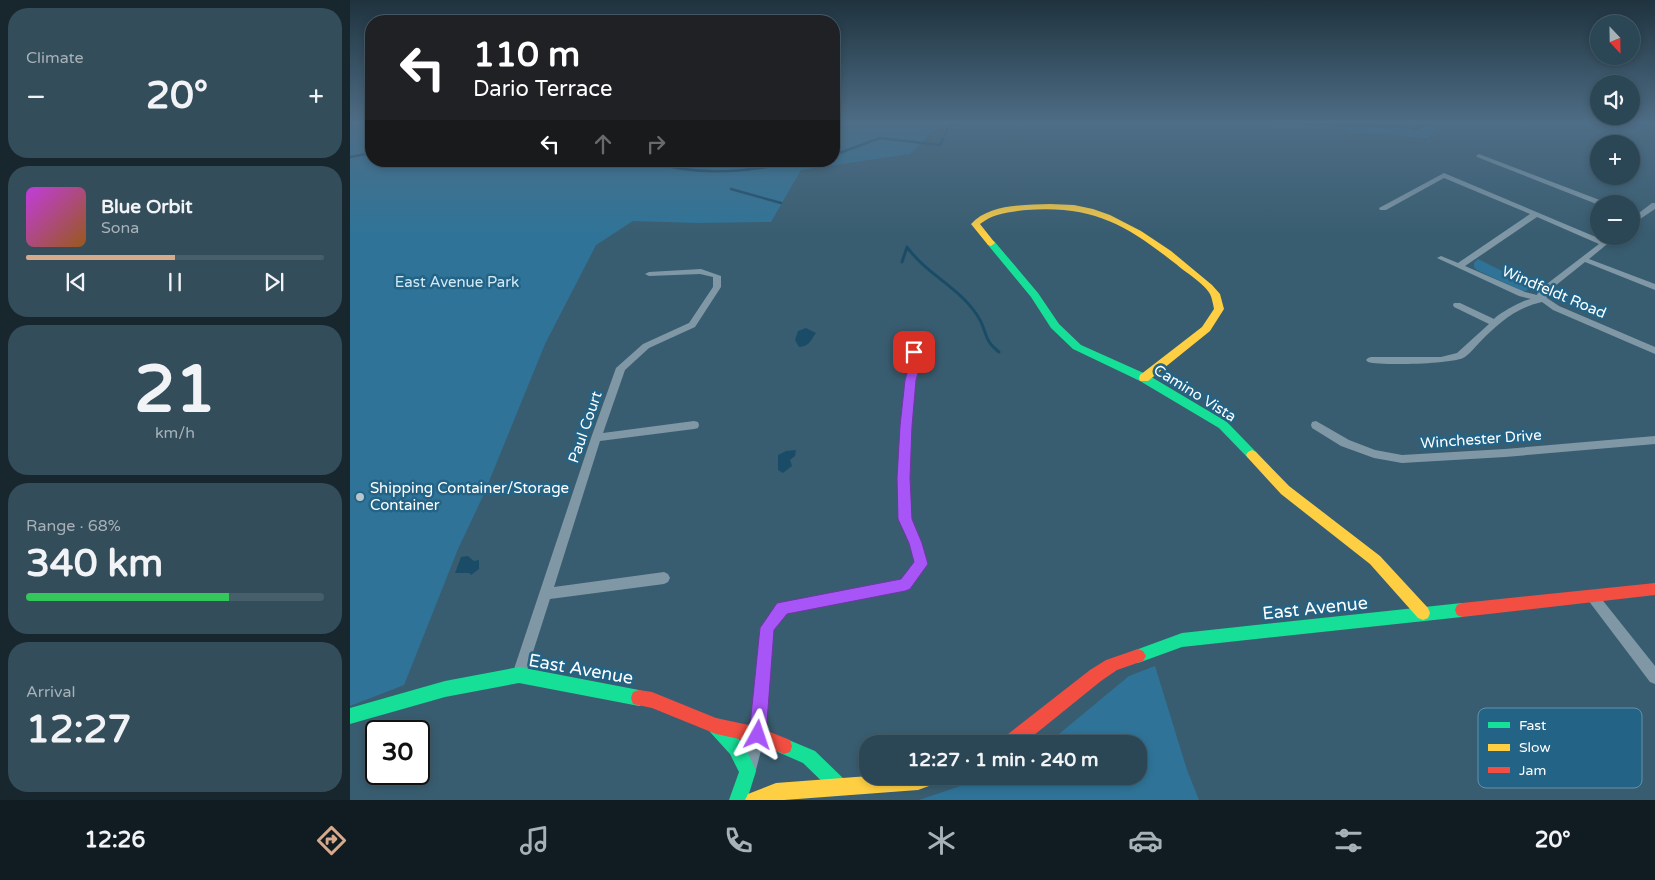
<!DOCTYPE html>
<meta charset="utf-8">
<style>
:root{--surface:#2b4654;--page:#334d5a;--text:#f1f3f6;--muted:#a6b1b8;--line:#475e6b;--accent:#d6ab8b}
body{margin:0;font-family:"Varela Round",sans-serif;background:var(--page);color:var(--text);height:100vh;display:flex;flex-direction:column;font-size:19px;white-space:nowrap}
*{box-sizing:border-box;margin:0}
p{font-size:16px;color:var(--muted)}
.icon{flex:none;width:28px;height:28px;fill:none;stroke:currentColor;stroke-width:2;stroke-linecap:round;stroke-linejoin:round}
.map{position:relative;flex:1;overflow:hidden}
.details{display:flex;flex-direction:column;gap:8px;padding:8px;background:#18262e;width:350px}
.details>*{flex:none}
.banner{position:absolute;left:15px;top:15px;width:475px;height:152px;border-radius:20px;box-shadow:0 2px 8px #0003,0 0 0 1px var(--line);background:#202124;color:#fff;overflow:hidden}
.needle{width:32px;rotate:158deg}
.tools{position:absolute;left:1240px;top:15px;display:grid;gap:10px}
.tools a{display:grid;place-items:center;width:50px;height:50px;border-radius:50%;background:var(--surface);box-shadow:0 2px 8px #0003,0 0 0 1px var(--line);font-size:25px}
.speed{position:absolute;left:15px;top:720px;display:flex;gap:10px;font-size:25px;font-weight:700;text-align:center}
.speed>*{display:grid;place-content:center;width:65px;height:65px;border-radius:50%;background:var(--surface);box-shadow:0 2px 8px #0003,0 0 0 1px var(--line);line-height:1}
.speed .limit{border:2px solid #111;border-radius:8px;background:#fff;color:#111}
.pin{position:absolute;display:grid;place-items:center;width:42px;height:42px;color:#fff;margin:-21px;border-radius:10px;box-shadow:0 2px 8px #0006}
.me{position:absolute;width:55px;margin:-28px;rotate:5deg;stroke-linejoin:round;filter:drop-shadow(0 0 4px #0008)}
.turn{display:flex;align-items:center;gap:18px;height:105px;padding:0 25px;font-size:22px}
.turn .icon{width:65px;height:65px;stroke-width:2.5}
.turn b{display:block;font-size:35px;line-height:42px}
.lanes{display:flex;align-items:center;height:48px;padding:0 25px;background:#0003;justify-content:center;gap:25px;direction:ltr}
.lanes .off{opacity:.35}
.big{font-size:38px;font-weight:700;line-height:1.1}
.details .tile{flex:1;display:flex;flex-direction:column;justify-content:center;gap:8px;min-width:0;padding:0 18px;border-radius:20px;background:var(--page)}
.details .dial{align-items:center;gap:0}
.dial b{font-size:65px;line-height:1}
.song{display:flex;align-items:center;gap:15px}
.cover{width:60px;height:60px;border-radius:8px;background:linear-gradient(135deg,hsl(290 70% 55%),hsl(30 70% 35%))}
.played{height:5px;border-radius:2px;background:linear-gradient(90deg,var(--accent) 50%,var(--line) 50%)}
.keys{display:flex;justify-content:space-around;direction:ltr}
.heat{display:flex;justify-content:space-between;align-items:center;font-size:28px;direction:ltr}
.charge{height:8px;border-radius:4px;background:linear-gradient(90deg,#34c759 68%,var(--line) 0)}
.trip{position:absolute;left:509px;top:735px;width:288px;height:50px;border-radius:20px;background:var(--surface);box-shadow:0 2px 8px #0003,0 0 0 1px var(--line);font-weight:700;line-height:50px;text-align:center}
.dock{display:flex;height:80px;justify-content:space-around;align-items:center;background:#111c22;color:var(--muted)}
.dock .icon{width:35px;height:35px}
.dock .current{color:var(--accent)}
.dock b{font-size:22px;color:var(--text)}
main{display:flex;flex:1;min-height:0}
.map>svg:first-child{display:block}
</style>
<main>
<section class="details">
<div class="tile"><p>Climate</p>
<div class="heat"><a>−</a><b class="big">20°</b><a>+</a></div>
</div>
<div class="tile">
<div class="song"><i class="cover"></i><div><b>Blue Orbit</b><p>Sona</p></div></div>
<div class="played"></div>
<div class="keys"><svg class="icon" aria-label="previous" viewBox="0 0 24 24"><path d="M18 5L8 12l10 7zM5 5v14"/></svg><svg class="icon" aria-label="pause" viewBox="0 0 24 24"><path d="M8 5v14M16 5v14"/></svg><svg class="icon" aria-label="next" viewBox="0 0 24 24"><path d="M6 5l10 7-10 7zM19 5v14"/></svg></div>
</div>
<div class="tile dial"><b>21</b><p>km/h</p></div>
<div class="tile"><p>Range · 68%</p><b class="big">340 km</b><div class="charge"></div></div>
<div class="tile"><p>Arrival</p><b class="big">12:27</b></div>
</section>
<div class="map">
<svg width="1305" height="800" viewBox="0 0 1305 800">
<rect width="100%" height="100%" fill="#395d70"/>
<path fill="#2f7498" d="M 0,123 L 21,123 L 21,161 L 484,161 L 484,130 L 494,123 L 590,123 L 560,154 L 451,170 L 421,222 L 348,223 L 283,221 L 246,245 L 195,344 L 133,496 L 108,549 L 54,685 L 0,706 Z
M 980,123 L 1094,123 L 1078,138 L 1000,132 Z
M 1128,259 L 1182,286 L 1176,291 L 1172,291 L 1127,270 L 1124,267 L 1124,263 Z
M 805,666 L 837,770 L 849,800 L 569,800 L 640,776 L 788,776 L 788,744 L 697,744 L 779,676 Z"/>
<path fill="#1b4c67" d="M 456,328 L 466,333 C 460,341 460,346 449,347 L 445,340 L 448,331 Z
M 446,450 L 445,456 L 440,460 L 442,466 L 433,473 L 428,470 L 428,455 L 436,451 Z
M 118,556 L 124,561 L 129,560 L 129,569 L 121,575 L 119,573 L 105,573 L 111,557 Z"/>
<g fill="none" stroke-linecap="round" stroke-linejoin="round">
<path stroke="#1b4c67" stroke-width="2.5" d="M 923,123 L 1049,126 L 1066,129 L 1078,123
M 484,155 L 530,138 L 590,145 L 599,126 L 605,123
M 0,157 L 21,153
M 301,161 C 347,178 403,171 450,161
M 381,189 L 431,203"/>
<path stroke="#1b4c67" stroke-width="3" d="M 552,262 L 557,247 C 577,275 613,289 630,320 C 638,335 633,339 649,352"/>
<path fill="#8098a6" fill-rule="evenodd" d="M 1129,154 L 1255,202 L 1256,204 L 1249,204 L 1249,205 L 1127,157 L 1126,156 Z
M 1094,173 L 1253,240 L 1258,236 L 1267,236 L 1239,259 L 1305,284 L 1305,290 L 1235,262 L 1195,294 L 1197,298 L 1209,306 L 1305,347 L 1305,354 L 1203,310 L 1192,302 C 1165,308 1148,324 1129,343 C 1124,348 1119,355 1113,358 C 1101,364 1031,366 1018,362 L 1016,360 L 1018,358 L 1021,357 L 1091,357 L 1107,353 L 1139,324 L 1104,307 L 1103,305 L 1104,303 L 1110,303 L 1144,319 C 1150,313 1173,300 1181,299 L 1169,296 L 1087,258 L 1091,256 L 1108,263 L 1180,214 L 1094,178 L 1036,210 L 1030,210 L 1029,208 ZM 1187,217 L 1249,244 L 1189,290 L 1187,295 L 1175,292 L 1115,266 Z
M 1302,203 L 1305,203 L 1305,209 L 1281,225 L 1281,219 Z
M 351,269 L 371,276 L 371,287 L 345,327 L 299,348 L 275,370 L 253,433 L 344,421 L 348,422 L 349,425 L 348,428 L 344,429 L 250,441 L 204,587 L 314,572 L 318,574 L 320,578 L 318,582 L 314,584 L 200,599 L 174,680 L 169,682 L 164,680 L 162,675 L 241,438 L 266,368 L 293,344 L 339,323 L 363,287 L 363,277 L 350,274 L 299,276 L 295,274 L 299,272 Z
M 564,349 L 567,350 L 572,360 L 566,380 L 561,426 L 560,478 L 561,519 L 571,543 L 577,564 L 559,589 L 555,591 L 436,613 L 423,630 L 415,735 L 406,770 L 404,775 L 399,777 L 394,775 L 392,770 L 401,735 L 410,628 L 427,604 L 551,580 L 565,563 L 559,543 L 549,519 L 548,478 L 551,426 L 556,380 L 562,360 L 559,352 Z
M 966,421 L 999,440 L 1025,450 L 1052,455 L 1155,449 L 1305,436 L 1305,444 L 1155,457 L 1052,463 L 1024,458 L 991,446 L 962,428 L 961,425 L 962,422 Z
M 1242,590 L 1246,592 L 1305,666 L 1305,684 L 1300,682 L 1238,600 L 1236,596 L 1238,592 Z"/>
<path fill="#16e098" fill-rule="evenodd" d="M 641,240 L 644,241 L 688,293 L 709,324 L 731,345 L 798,375 L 877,422 L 906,452 L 908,455 L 906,458 L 898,458 L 869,428 L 790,381 L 723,349 L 701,328 L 681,297 L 638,245 L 637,243 Z
M 1112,603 L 1117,605 L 1119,610 L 1117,615 L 1112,617 L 832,647 L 788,663 L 783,661 L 780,656 L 783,651 L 832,633 Z
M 169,667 L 289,690 L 295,692 L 297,698 L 295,704 L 289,706 L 169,683 L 95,697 L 0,724 L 0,708 L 95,681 Z
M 366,718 C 384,725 399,753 406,771 L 397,800 L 379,800 L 389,772 L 380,754 L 360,732 L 358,726 L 360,720 Z
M 434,738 L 465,751 L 495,780 L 498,786 L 495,792 L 489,795 L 483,792 L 453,763 L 428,752 L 426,746 L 428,740 Z"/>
<path fill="#ffcf43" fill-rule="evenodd" d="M 700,204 L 724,205 L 743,209 L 760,215 L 791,231 L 821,251 L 862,285 L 870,294 L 874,309 L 860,331 L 798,381 L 790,381 L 789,378 L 790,375 L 852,327 L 864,309 C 863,304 862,298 860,294 C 855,284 835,272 826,264 C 775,224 743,205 676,210 C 659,212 644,213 630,224 L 645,243 L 641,246 L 638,245 L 621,224 C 639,204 674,205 700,204 Z
M 902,450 L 906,452 L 939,486 L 1030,556 L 1078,608 L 1080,613 L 1078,618 L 1073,620 L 1068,618 L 1020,564 L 931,494 L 898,458 L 896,455 L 898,452 Z
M 519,776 L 592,776 L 590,782 L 568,790 L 434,800 L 395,800 L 398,794 L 426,783 Z"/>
<path fill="#f24e42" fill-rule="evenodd" d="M 1305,583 L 1305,595 L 1112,617 L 1107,615 L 1105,610 L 1107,605 L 1112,603 Z
M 788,649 L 793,651 L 796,656 L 793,661 L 767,670 L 751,681 L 673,744 L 651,744 L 653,738 L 740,670 L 756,660 Z
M 289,690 L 302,692 L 366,718 L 408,727 L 440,740 L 442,746 L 440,752 L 434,754 L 408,743 L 366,734 L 302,708 L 283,704 L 281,698 L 283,692 Z"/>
</g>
<linearGradient id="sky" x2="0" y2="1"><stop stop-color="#1f333e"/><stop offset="0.52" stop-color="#4e6d86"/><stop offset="1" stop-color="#4e6d86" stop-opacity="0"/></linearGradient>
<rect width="1305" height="235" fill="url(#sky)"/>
<path fill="#a855f7" stroke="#6d37a1" d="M 564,348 L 568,349 L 572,360 L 566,380 L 562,426 L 560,478 L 562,519 L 572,543 L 578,564 L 560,589 L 555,591 L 437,614 L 424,630 L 416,735 L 413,741 L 408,743 L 402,741 L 399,735 L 410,628 L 427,603 L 551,579 L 564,562 L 559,543 L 548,519 L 547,478 L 550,426 L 555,380 L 561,360 L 559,352 Z"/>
<circle fill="#bac6cd" stroke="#236386" stroke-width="2" cx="10" cy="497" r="5"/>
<g text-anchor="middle" stroke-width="5" stroke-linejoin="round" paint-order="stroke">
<g font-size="15" fill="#d1eaf7" stroke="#236386">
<text x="107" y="287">East Avenue Park</text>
</g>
<g font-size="15" fill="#fff" stroke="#236386">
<text transform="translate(1204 292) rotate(23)" y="5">Windfeldt Road</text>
<text transform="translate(845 393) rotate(32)" y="5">Camino Vista</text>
<text transform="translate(235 427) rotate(-71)" y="5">Paul Court</text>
<text transform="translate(1131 439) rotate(-4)" y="5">Winchester Drive</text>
</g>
<g font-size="15" fill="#fff" stroke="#236386" text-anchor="start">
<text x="20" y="493">Shipping Container/Storage<tspan x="20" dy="17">Container</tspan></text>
</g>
<g font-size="18" fill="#fff" stroke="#236386">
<text transform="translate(965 608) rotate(-6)" y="6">East Avenue</text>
<text transform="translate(231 669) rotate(10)" y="6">East Avenue</text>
</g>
</g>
<rect x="1128" y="708" width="164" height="80" rx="8" fill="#236386" stroke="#6592aa" stroke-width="1"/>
<rect x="1138" y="722" width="22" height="6" fill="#16e098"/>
<rect x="1138" y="744" width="22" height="7" fill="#ffcf43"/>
<rect x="1138" y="767" width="22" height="6" fill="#f24e42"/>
<g font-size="14" fill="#fff">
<text x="1169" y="730">Fast</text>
<text x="1169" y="752">Slow</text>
<text x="1169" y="775">Jam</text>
</g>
</svg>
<div class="tools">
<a><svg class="needle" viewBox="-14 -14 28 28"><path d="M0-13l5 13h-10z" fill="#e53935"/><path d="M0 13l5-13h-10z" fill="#a6b1b8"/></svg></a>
<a><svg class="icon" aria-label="sound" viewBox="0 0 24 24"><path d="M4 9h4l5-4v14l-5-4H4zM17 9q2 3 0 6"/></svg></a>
<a>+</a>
<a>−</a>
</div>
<div class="speed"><div class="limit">30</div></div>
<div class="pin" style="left:564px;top:352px;background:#d93025"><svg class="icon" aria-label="arrive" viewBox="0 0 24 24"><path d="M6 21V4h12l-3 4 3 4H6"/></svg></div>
<svg class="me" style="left:408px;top:735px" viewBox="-20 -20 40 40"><path d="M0-17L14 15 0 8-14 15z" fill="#a855f7" stroke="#fff" stroke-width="4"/></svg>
<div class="trip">12:27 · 1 min · 240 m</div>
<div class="banner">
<div class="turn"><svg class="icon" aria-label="left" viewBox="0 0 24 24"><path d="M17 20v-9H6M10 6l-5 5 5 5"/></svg><div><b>110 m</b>Dario Terrace</div></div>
<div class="lanes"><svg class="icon" aria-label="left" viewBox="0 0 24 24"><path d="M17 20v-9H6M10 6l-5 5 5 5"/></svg><svg class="icon off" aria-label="ahead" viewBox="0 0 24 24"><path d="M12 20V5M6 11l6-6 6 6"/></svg><svg class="icon off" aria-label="right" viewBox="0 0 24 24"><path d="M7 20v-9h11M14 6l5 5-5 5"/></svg></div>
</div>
</div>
</main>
<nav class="dock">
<b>12:26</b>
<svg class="icon current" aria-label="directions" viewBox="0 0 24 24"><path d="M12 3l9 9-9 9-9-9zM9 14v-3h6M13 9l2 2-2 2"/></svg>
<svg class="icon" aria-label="music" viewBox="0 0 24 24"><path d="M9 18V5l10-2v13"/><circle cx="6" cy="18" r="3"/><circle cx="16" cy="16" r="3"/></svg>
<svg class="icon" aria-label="phone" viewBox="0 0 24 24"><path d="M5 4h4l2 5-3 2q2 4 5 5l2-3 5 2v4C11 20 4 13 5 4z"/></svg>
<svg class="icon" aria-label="climate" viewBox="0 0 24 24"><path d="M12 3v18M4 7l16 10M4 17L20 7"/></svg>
<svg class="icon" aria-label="car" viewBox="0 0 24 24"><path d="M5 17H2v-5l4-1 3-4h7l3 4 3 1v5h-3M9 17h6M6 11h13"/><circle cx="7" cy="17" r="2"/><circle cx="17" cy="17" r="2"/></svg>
<svg class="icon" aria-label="filters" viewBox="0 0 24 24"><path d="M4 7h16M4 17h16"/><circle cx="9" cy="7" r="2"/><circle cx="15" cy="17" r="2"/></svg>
<b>20°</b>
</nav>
